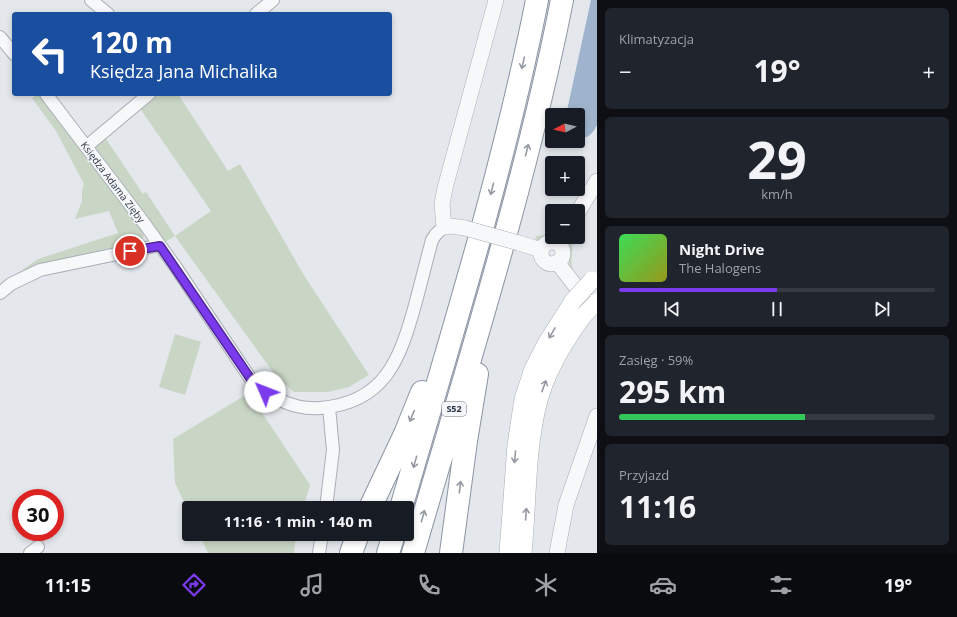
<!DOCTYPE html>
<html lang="pl">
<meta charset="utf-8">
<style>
:root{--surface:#171b24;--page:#20242c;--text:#f1f3f6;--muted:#9ea1a6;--line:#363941;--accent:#7c3aed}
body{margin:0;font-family:"Open Sans",sans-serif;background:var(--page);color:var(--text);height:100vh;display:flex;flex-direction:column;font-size:15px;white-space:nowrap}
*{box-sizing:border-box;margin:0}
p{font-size:13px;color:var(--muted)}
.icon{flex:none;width:22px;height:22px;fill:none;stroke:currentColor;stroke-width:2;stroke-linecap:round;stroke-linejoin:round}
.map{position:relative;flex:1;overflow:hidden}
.sheet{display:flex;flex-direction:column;gap:8px;padding:8px;background:#0d0f14;width:360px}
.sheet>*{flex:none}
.top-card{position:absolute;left:12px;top:12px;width:380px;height:84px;border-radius:4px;box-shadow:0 2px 6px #0003;background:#1a4fa0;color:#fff;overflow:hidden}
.needle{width:26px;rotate:263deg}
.controls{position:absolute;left:545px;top:108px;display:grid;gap:8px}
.controls a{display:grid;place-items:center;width:40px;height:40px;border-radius:4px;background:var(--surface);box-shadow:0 2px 6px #0003;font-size:20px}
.speed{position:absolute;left:12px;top:489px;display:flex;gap:8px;font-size:20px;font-weight:700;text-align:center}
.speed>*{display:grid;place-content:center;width:52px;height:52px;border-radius:50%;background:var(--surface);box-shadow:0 2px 6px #0003;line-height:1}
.speed .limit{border:6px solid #d22;background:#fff;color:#111}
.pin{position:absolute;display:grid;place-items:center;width:34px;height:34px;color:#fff;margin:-17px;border:2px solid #fff;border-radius:50%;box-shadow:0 1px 4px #0007}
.me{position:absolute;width:44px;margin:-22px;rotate:314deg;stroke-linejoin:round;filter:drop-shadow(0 0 3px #0008)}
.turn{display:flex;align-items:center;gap:14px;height:84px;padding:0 12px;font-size:18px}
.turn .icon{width:52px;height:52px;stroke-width:2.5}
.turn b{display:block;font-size:28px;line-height:34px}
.big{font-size:30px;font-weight:700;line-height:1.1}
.sheet .tile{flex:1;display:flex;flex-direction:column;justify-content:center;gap:6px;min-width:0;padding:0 14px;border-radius:6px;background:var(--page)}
.sheet .dial{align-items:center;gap:0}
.dial b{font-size:52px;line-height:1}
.song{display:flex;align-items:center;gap:12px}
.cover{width:48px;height:48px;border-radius:6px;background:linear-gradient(135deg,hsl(130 70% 55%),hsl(60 70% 35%))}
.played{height:4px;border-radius:2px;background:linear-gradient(90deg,var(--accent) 50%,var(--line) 50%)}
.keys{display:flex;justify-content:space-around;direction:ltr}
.heat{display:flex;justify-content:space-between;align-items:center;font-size:22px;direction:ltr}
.charge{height:6px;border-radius:3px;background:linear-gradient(90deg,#34c759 59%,var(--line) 0)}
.trip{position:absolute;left:182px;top:501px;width:232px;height:40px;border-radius:4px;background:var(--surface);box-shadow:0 2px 6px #0003;font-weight:700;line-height:40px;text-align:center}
.tabs{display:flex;height:64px;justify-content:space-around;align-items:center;background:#090b0e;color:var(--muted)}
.tabs .icon{width:28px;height:28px}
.tabs .active{color:var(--accent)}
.tabs b{font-size:18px;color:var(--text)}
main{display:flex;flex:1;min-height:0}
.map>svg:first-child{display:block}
</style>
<main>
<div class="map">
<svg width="597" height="553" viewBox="0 0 597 553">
<rect width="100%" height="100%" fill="#e4e7ec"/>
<path fill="#c9d6c5" d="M 38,94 L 40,94 L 146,230 L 140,244 L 18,273 L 38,259 L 118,233 L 109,211 L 75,219 L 82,201 L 82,191 L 84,184 L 56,131 L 32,98 Z
M 153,94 L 178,94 L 228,171 L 240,164 L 302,272 L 369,375 L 349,387 L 328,392 L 294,392 L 275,375 L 175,236 L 165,242 L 95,147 L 104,136 L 143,194 L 146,192 L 175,236 L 211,211 L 139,107 Z
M 552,232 L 552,236 C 547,239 541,241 535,240 L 536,236 L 544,235 Z
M 571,239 C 575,249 569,260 573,270 C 566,262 565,249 571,239 Z
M 175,334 L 201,342 L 185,395 L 159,387 Z
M 249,393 L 310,485 L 303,508 L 189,508 L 189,512 L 175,483 L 173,439 Z
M 199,534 L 296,534 L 294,553 L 208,553 Z"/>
<path fill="#9fb4cc" d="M 591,0 L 597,0 L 597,125 C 593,133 588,140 578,137 L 578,115 L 566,115 Z"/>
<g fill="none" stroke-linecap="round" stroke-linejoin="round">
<g stroke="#a9aeb7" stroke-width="14">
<path id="minor" d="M 91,0 L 108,14
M 256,14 L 273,0
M 0,37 L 14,54
M 46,94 L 144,223 L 177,269 L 250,378 C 268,397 293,410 320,408 C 385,403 400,359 415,305 C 421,283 426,262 432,240 L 436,234 L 444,227
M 87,146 L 149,94
M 0,293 L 11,284 L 40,270 L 160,245
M 326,508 L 333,450 L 329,407
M 30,553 L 38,547
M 319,553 L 322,534"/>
</g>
<g stroke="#a9aeb7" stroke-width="16">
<path id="tertiary" d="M 578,212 L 597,181
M 465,228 L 451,226 L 444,227 L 442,204 L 445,188 L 496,0
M541 253a11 11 0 1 1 22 0a11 11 0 1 1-22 0Z
M 519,243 L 541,250
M 557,262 L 587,301
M 557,553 L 566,505 L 597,416"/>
</g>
<g stroke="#a9aeb7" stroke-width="18">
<path id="secondary" d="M 508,553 L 516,445 L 523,399 L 533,369 L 547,342 L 573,301
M 523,553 C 528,504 526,452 538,404 C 546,371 564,342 584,315"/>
</g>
<g stroke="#8b94a3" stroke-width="24">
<path id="motorway" d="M 370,508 L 405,434 L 422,392
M 401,508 C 450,340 503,172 537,0
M 351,553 L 358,534
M 388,553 L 394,534
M 413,553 C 466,370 525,187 562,0
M 451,553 L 466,441 L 477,374"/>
</g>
<use href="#minor" stroke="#f7f8fa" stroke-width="12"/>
<use href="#tertiary" stroke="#f7f8fa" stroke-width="15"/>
<use href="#secondary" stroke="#fff" stroke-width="17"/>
<use href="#motorway" stroke="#fff" stroke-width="22"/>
<g stroke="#a9aeb7" stroke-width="16" stroke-linecap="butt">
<path id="tertiary-bridge" d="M 465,228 L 519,243"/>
</g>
<g stroke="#a9aeb7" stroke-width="18" stroke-linecap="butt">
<path id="secondary-bridge" d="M 573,301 L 592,280
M 584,315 L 597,302"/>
</g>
<use href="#tertiary-bridge" stroke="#f7f8fa" stroke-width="15"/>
<use href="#secondary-bridge" stroke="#fff" stroke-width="17"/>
</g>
<defs><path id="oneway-shaft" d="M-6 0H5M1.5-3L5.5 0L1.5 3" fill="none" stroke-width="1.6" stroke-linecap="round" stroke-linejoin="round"/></defs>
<g stroke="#959aa2">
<use href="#oneway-shaft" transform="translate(523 63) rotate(103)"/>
<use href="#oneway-shaft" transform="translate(527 150) rotate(-76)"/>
<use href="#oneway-shaft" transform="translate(492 189) rotate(104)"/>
<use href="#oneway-shaft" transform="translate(552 333) rotate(120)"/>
<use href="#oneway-shaft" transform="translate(544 386) rotate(-70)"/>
<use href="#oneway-shaft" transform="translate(412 416) rotate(113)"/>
<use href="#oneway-shaft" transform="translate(515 457) rotate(95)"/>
<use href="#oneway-shaft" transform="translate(415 462) rotate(106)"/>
<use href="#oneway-shaft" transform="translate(460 487) rotate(-83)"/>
<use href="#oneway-shaft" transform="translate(526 514) rotate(-86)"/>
<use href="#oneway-shaft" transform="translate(423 516) rotate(-74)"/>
</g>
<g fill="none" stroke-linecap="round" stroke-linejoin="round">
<g stroke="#51269a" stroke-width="10">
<path id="route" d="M 130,251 L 160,246 L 250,378 L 265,392"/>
</g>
<use href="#route" stroke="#7c3aed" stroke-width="7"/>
</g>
<g text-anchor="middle" stroke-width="3" stroke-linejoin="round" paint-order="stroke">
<rect fill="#f4f6f9" stroke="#676e7b" stroke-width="1" x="442" y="402" width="24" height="14" rx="3"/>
<g font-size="9" font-weight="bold" fill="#2b3445">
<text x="454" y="412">S52</text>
</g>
<g font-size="10" fill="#2b3445" stroke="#f4f6f9">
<text transform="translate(113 182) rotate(53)" y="4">Księdza Adama Zięby</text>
</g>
</g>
</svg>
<div class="controls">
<a><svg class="needle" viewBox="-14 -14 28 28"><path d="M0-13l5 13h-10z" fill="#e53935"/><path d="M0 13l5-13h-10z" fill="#9ea1a6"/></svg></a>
<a>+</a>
<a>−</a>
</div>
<div class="speed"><div class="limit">30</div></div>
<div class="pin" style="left:130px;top:251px;background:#d93025"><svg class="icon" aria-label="arrive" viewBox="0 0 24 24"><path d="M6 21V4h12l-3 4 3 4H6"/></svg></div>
<svg class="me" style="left:265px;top:392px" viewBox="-20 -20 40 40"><circle r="19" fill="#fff"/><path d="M0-13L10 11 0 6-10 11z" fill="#7c3aed"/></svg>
<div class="trip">11:16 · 1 min · 140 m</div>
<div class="top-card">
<div class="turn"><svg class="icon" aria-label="left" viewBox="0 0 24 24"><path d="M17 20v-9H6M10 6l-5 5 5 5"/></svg><div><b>120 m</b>Księdza Jana Michalika</div></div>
</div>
</div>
<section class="sheet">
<div class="tile"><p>Klimatyzacja</p>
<div class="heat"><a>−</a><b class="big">19°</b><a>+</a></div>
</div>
<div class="tile dial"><b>29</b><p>km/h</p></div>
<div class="tile">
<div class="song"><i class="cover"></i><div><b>Night Drive</b><p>The Halogens</p></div></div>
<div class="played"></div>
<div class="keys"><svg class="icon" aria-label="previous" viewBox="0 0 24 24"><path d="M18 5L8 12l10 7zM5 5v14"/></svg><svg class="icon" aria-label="pause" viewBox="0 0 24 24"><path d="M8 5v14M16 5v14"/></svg><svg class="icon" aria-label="next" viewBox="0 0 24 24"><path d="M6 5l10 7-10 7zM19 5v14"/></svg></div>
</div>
<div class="tile"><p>Zasięg · 59%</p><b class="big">295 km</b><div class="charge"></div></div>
<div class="tile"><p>Przyjazd</p><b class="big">11:16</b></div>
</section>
</main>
<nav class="tabs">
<b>11:15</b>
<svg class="icon active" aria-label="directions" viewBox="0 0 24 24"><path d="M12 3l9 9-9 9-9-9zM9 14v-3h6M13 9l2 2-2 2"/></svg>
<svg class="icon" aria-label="music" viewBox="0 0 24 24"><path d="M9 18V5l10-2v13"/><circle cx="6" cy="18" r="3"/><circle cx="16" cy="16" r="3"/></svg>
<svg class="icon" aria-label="phone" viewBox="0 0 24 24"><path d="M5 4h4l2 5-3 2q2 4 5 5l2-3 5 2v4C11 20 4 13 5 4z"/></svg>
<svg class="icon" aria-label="climate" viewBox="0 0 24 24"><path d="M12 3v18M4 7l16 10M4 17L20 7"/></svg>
<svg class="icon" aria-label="car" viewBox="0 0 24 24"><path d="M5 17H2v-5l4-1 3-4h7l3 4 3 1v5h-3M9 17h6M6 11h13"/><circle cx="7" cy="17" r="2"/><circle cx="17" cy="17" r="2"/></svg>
<svg class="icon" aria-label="filters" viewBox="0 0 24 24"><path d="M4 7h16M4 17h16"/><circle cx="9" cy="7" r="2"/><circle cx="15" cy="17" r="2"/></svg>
<b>19°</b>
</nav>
